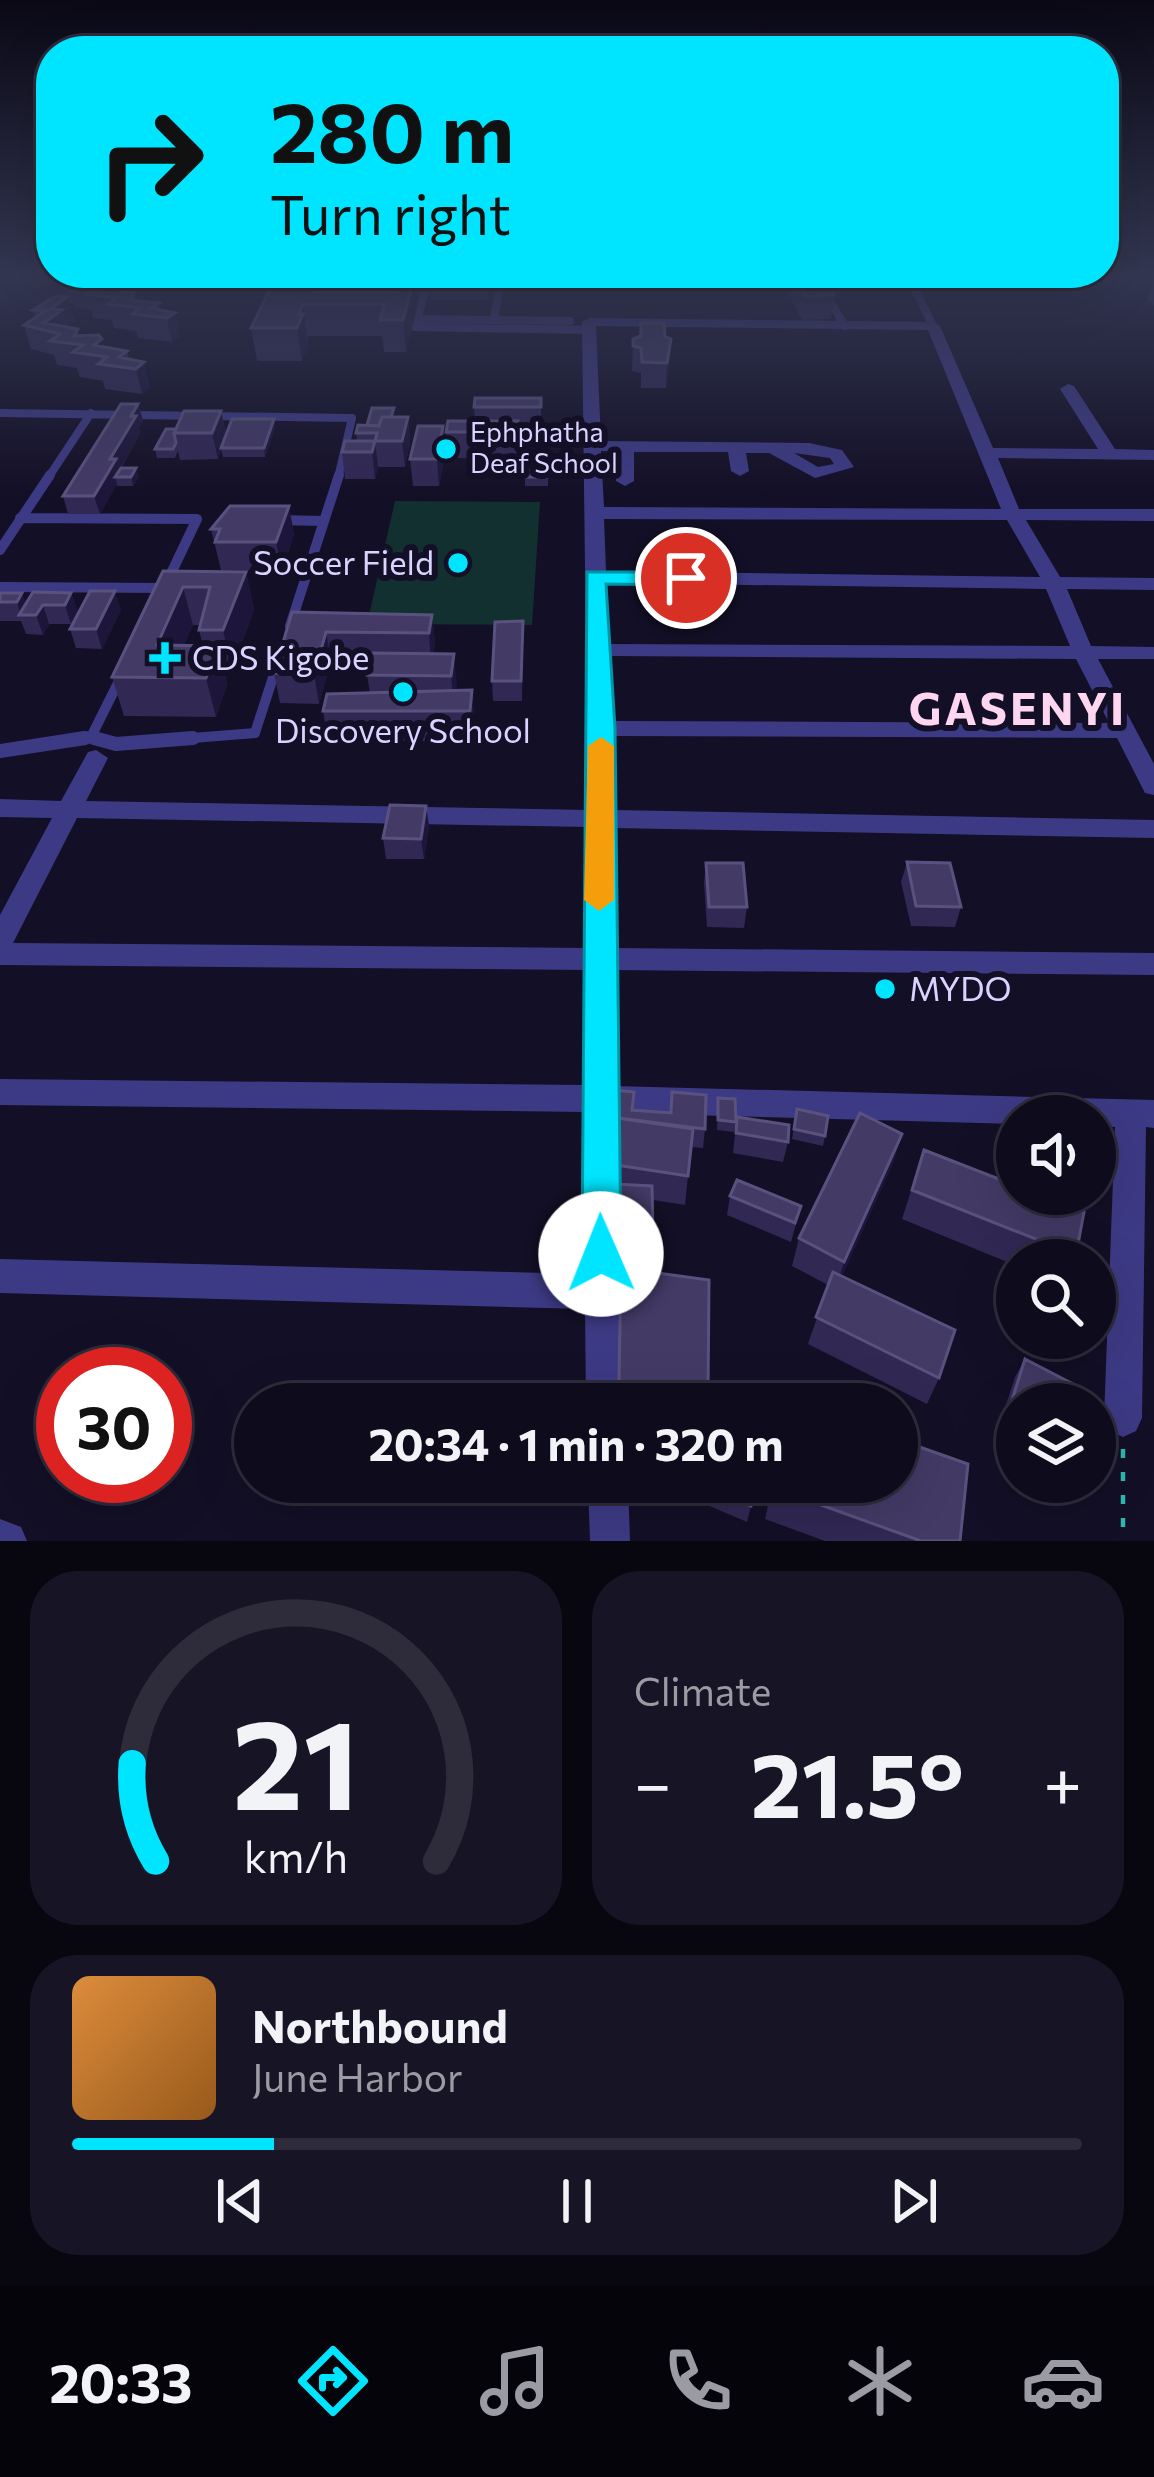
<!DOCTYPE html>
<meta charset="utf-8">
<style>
:root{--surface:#0e0b1c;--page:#171425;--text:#f1f3f6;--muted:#9b9ba3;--line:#2e2b3b;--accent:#00e5ff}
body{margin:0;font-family:Commissioner,sans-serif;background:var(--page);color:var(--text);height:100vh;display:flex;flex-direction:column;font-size:45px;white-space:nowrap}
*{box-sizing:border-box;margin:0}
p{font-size:39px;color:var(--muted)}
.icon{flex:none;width:66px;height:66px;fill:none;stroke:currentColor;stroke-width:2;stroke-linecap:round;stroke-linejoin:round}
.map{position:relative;height:1541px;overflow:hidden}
.sheet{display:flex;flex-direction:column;gap:30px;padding:30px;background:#08060f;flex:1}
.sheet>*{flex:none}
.banner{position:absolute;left:36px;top:36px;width:1083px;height:252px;border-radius:48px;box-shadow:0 12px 48px #0002,0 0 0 3px var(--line);background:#00e5ff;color:#111;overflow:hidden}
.buttons{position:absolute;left:996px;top:1095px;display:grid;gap:24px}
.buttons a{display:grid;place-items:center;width:120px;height:120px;border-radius:50%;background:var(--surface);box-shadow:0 12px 48px #0002,0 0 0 3px var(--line);font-size:60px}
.speed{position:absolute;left:36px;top:1347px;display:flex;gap:24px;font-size:60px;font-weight:700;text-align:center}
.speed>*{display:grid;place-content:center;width:156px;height:156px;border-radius:50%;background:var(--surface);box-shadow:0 12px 48px #0002,0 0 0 3px var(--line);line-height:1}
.speed .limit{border:18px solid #d22;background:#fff;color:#111}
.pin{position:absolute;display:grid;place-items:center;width:102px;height:102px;color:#fff;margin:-51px;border:6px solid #fff;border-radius:50%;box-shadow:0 3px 12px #0007}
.me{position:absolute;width:132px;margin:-66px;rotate:359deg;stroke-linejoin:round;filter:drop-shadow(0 0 9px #0008)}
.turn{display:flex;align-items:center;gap:42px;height:252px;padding:0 36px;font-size:54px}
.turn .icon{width:156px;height:156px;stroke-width:2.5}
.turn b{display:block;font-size:84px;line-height:102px}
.big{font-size:90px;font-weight:700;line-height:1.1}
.sheet .card{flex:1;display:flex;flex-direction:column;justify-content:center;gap:18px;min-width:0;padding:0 42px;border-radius:48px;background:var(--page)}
.sheet .dial{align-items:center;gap:0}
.dial svg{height:312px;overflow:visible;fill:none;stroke:var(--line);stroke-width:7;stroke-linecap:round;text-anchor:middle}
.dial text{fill:var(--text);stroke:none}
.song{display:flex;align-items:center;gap:36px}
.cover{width:144px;height:144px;border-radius:18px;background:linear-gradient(135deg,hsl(30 70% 55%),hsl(30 70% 35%))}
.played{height:12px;border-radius:6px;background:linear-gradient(90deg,var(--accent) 20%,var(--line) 20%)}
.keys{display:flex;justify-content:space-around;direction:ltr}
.heat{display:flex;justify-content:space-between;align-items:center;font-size:66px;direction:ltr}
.sheet .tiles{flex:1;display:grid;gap:30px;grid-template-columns:1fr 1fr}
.card:last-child{grid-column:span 2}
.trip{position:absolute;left:234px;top:1383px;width:684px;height:120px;border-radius:60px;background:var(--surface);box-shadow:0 12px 48px #0002,0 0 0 3px var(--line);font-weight:700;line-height:120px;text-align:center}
.menu{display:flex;height:192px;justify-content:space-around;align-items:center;background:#06040b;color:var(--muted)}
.menu .icon{width:84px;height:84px}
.menu .selected{color:var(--accent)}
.menu b{font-size:54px;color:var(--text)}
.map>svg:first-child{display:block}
</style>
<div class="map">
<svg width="1154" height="1541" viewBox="0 0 1154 1541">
<rect width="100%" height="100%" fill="#130f26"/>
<path fill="#12302f" d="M 395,501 L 540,502 L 532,625 L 367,624 Z"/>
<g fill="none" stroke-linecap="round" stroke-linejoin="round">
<path stroke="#2fb8b0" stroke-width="4.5" stroke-dasharray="9 14" stroke-linecap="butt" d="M 1123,1449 L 1123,1541"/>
<path stroke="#3d3a85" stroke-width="8" d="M 429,277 L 415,327 L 590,330
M 815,277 L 845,326
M 909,277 L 933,326
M 417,319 L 570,321
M 494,319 L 501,277
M 0,413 L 352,418 L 338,478
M 48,478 L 91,413"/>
<path stroke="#3d3a85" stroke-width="10" d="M 20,518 L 197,519 L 165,586
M 276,520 L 324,521
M 0,550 L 50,475
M 0,587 L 165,588
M 290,626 L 339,475
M 91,737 L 105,741
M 66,741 L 91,737 L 122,675
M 155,741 L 255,733 L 278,662"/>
<path stroke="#3d3a85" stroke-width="14" d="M 94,738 L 116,744 L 193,738
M 0,751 L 85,738"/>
<path fill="#3d3a85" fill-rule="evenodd" d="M 589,318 L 933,322 L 940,326 L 993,448 L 1098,449 L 1060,389 L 1068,384 L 1074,386 L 1115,449 L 1154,450 L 1154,460 L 998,458 L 1019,509 L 1154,509 L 1154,521 L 1026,520 L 1060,577 L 1154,578 L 1154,590 L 1067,589 L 1091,646 L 1154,647 L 1154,659 L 1098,659 L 1154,764 L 1154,795 L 1145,793 L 1117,738 L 613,736 L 613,810 L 1154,820 L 1154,838 L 613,828 L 614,948 L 1154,953 L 1154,975 L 614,970 L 614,1086 L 1154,1100 L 1154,1128 L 1146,1127 L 1142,1418 L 1136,1431 L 1123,1437 L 1110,1431 L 1104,1418 L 1115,1127 L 1095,1126 L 1095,1116 L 1017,1116 L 1017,1124 L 615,1113 L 624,1404 L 586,1404 L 585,1309 L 0,1293 L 0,1259 L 585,1274 L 584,1112 L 0,1105 L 0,1079 L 584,1085 L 586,970 L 0,965 L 0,915 L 52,818 L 0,817 L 0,799 L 61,801 L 88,752 L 96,750 L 108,758 L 86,801 L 588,810 L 582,322 ZM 596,326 L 928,330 L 1001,509 L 604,507 L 601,451 L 616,451 L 616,481 L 625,486 L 634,481 L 634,452 L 728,452 L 731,471 L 740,476 L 749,471 L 746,453 L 769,453 L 815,478 L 854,467 L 842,450 L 809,443 L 601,441 ZM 794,453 L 830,458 L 834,464 L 818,467 ZM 604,519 L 1007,520 L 1040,577 L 606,571 ZM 607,583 L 1046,589 L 1070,646 L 609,644 ZM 610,656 L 1076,659 L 1109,723 L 612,721 ZM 77,818 L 588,827 L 586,948 L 13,943 Z
M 588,1482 L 628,1482 L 630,1541 L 590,1541 Z
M 0,1519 L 21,1527 L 27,1541 L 0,1541 Z"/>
</g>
<path fill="#312854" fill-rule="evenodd" d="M 66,277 L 106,277 L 100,284 L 134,293 L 136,300 L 159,303 L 160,310 L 175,313 L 180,337 L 172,342 L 138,338 L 136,331 L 114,328 L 112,320 L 93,318 L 91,310 L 75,308 L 74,303 L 69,304 L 74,321 L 66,327 L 104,347 L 127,351 L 129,359 L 144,362 L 150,387 L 142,394 L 105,389 L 103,381 L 80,377 L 77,368 L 57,365 L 54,355 L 31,349 L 24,325 L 36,317 L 33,310 L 65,297 L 61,280 Z
M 276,277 L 417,277 L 418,303 L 406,352 L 384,352 L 382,336 L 308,336 L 308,346 L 302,361 L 257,361 L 251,328 Z
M 429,277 L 492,277 L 488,300 L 430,300 Z
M 728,277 L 745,277 L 745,282 L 730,283 Z
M 790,277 L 824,277 L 834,295 L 831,319 L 802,320 L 788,293 Z
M 860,277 L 876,277 L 875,282 L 862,282 Z
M 1129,277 L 1154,277 L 1154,306 L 1148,299 L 1153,280 L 1131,279 Z
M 641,323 L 671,339 L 666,388 L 641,388 L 641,373 L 632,371 L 633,339 L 640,337 Z
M 541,398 L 541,433 L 518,433 L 518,458 L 448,458 L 446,432 L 475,421 L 474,407 Z
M 138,404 L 143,421 L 139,427 L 140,434 L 121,468 L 139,477 L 133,486 L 117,486 L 117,484 L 100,514 L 68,514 L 63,496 Z
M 221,411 L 226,435 L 275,428 L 265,457 L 223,457 L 221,449 L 218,459 L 180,460 L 178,451 L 175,458 L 157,458 L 155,449 L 176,429 Z
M 394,417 L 408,417 L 410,443 L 405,467 L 378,467 L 375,479 L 345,479 L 342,452 L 357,441 L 356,433 L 367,425 Z
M 443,426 L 445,453 L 439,486 L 413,486 L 410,459 Z
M 525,470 L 548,470 L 548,486 L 525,486 Z
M 289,506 L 294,534 L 282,571 L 221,570 L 211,529 Z
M 163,571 L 246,572 L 254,610 L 232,669 L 224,669 L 227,685 L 216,717 L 124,716 L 112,677 ZM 193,625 L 200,625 L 199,630 L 203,646 L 184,645 Z
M 0,593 L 22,593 L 26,604 L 71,593 L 78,612 L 71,624 L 49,624 L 43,635 L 26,634 L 21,621 L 0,621 Z
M 121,610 L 102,649 L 76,648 L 70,629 Z
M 292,612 L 432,615 L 435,644 L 433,654 L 454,654 L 456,691 L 472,690 L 474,720 L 472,741 L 328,741 L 323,711 L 370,693 L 367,675 L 370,661 L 331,661 L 319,704 L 280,703 L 274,673 Z
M 523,621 L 522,701 L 493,701 L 492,681 Z
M 426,806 L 429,826 L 424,859 L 386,859 L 383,838 Z
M 907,862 L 961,907 L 955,927 L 911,926 L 901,882 Z
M 706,863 L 747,907 L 744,928 L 707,927 L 704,883 Z
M 672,1092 L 705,1129 L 703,1148 L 691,1147 L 685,1205 L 653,1200 L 651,1253 L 613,1251 L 614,1194 L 602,1192 L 603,1163 L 632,1110 L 670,1113 Z
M 718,1098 L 736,1122 L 734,1132 L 717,1130 Z
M 797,1109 L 825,1136 L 823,1146 L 792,1139 Z
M 737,1117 L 788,1142 L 783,1162 L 733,1153 Z
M 902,1134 L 893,1163 L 842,1276 L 939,1378 L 927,1404 L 808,1344 L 828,1285 L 792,1266 L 799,1238 Z
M 924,1150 L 1076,1255 L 1074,1260 L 1017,1260 L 1017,1266 L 902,1219 Z
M 730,1196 L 801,1206 L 791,1242 L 727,1215 Z
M 620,1296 L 708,1393 L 706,1404 L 618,1404 Z
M 1025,1359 L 1017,1404 L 1017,1428 L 1001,1420 L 1015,1377 Z
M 710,1482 L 757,1482 L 747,1522 L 705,1504 Z
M 773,1482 L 897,1482 L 960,1541 L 825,1541 L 765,1519 Z"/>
<path fill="#1d163a" d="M 80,277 L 106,277 L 106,279 L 92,289 L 91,288 L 80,286 Z
M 413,277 L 417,277 L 418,303 L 406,352 L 403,320 Z
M 487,277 L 492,277 L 488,300 Z
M 67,297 L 74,321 L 60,334 L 44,323 L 51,309 Z
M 303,304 L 308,346 L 302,361 L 297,328 L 299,314 Z
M 175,313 L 180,337 L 172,342 L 167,318 Z
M 671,339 L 670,364 L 666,388 L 667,363 Z
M 144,362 L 150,387 L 142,394 L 136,369 Z
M 138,404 L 143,421 L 139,427 L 140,434 L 115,477 L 117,484 L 100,514 L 94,496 L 110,459 Z
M 221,411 L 226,437 L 218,459 L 212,433 Z
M 408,417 L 410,443 L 405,467 L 402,441 Z
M 274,419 L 275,428 L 265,457 L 264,448 Z
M 443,426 L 445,453 L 439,486 L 437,459 Z
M 375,441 L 378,467 L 375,479 L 372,452 Z
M 136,468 L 139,477 L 133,486 L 131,477 Z
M 289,506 L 294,534 L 282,571 L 276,542 Z
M 246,572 L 254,610 L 232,669 L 223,630 Z
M 183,587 L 193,625 L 170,678 L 157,645 Z
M 115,591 L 121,610 L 102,649 L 96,629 Z
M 22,593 L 29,612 L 21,615 L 17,602 Z
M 71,593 L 78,612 L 71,624 L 65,605 Z
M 43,605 L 49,624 L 43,635 L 36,615 Z
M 432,615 L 435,644 L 431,662 L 429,633 Z
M 326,632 L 331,661 L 319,704 L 314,674 Z
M 218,646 L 227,685 L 216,717 L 206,678 Z
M 454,654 L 457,684 L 454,706 L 451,676 Z
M 472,690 L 474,720 L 472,741 L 470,711 Z
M 426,806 L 429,826 L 424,859 L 421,839 Z
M 902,1134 L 893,1163 L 836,1289 L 844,1262 Z"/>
<path fill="#433a66" stroke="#5a527e" stroke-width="3" fill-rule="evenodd" d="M 66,277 L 80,277 L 78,279 L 134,293 L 130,300 L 159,303 L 151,308 L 175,313 L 167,318 L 132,314 L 140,308 L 108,304 L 117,298 L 86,294 L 96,288 L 68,285 L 77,279 L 61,280 Z
M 276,277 L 415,277 L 403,320 L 380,320 L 385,304 L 303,304 L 299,314 L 303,314 L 297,328 L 251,328 ZM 320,281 L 398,281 L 395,291 L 316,291 Z
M 795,277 L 824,277 L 834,295 L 805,296 Z
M 56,296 L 67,297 L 51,309 L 62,310 L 44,323 L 78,329 L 74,336 L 99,335 L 102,339 L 94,345 L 127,351 L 119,357 L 144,362 L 136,369 L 98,364 L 107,357 L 73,352 L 83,345 L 50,341 L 60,334 L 24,325 L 45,311 L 33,310 Z
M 641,323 L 664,323 L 665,337 L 671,339 L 667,363 L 642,362 L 641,348 L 633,346 L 633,339 L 641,336 Z
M 475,398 L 541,398 L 541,407 L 474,407 Z
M 121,404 L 138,404 L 131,416 L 136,416 L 110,459 L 116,459 L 94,496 L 63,496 Z
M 372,408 L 394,408 L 391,417 L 382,417 L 379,426 L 367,425 Z
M 184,411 L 221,411 L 212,433 L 174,433 Z
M 382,417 L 408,417 L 402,441 L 375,441 L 377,433 L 356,433 L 358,425 L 379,426 Z
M 232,419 L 274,419 L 264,448 L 221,448 Z
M 448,421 L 518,421 L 517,432 L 446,432 Z
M 418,426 L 443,426 L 437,459 L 410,459 Z
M 166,429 L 176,429 L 174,433 L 176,443 L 173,449 L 155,449 Z
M 345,441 L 375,441 L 372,452 L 342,452 Z
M 121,468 L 136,468 L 131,477 L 115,477 Z
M 525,470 L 548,470 L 547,477 L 524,477 Z
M 230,506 L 289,506 L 276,542 L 215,542 L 220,529 L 211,529 Z
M 163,571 L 246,572 L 223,630 L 199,630 L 210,587 L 183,587 L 157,645 L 218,646 L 206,678 L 112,677 Z
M 90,591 L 115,591 L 96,629 L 70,629 Z
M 33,592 L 71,593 L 65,605 L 43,605 L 36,615 L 19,615 Z
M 0,593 L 22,593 L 17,602 L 0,602 Z
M 292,612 L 432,615 L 429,633 L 326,632 L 314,674 L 274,673 Z
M 523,621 L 521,681 L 492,681 L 495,622 Z
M 371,653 L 454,654 L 451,676 L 367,675 Z
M 472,690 L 470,711 L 323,711 L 327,694 Z
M 390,805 L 426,806 L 421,839 L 383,838 Z
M 907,862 L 950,863 L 961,907 L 916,906 Z
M 706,863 L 743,863 L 747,907 L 709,907 Z
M 612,1090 L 634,1092 L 632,1110 L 671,1113 L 672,1092 L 706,1095 L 705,1129 L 610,1117 L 609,1121 Z
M 718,1098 L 735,1099 L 736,1122 L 718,1120 Z
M 797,1109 L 828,1116 L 825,1136 L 794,1129 Z
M 860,1113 L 902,1134 L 844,1262 L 799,1238 Z
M 610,1117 L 693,1129 L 688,1176 L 603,1163 Z
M 737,1117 L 789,1125 L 788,1142 L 736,1133 Z
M 924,1150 L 1017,1186 L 1017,1194 L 1038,1194 L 1084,1212 L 1076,1255 L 912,1190 Z
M 737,1180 L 801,1206 L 795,1223 L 730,1196 Z
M 614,1184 L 652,1186 L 653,1234 L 613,1232 Z
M 621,1268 L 709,1280 L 708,1393 L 619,1381 Z
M 833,1272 L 955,1330 L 939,1378 L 816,1317 Z
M 1025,1359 L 1077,1386 L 1072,1404 L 1017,1404 L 1017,1406 L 1011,1403 Z
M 897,1439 L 968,1464 L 960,1541 L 921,1541 L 774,1488 L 776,1482 L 897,1482 Z
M 710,1482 L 757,1482 L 751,1506 L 708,1488 Z"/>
<linearGradient id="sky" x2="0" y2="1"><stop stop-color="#0a0815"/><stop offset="0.56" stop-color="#333752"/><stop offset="1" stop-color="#333752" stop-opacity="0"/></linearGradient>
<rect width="1154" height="493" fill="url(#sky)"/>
<path fill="#00e5ff" stroke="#0095a6" stroke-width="3" d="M 587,572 L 686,572 L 698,578 L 686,585 L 606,584 L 615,728 L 621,1254 L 615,1267 L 601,1272 L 587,1267 L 582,1254 Z"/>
<path fill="#f59e0b" d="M 601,737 L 614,746 L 614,900 L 599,911 L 584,900 L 588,746 Z"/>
<g fill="#00e5ff" stroke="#130f26" stroke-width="4.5">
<circle cx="446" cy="449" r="12"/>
<circle cx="458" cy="563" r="12"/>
<path d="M159 640h12v12h12v12h-12v12h-12v-12h-12v-12h12z"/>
<circle cx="403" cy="692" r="12"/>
<circle cx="885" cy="989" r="12"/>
</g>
<g text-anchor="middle" stroke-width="12" stroke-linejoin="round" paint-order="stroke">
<g font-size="27" fill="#d9d4ff" stroke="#130f26" text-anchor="start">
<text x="470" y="442">Ephphatha<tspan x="470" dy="31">Deaf School</tspan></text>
</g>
<g font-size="33" fill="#d9d4ff" stroke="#130f26" text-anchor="start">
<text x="434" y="575" text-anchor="end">Soccer Field</text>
<text x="192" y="670">CDS Kigobe</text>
<text x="403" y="743" text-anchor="middle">Discovery School</text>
<text x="909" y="1001">MYDO</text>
</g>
<g font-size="45" font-weight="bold" letter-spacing="3" fill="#ffd6f0" stroke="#130f26">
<text x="1018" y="725">GASENYI</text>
</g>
</g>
</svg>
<div class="buttons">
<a><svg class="icon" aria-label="sound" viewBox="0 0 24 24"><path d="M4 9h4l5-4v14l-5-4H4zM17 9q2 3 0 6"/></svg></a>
<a><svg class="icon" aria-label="search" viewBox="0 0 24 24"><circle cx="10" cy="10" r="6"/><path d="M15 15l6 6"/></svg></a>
<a><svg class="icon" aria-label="layers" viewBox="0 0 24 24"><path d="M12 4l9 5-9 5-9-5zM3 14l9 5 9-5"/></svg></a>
</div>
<div class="speed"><div class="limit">30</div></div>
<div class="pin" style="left:686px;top:578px;background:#d93025"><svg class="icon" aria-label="arrive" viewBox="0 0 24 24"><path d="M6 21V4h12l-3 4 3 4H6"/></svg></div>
<svg class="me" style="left:601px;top:1254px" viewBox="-20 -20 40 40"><circle r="19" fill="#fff"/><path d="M0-13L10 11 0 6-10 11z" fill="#00e5ff"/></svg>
<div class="trip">20:34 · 1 min · 320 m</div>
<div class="banner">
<div class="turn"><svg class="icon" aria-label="right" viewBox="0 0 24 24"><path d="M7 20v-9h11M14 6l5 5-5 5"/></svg><div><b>280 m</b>Turn right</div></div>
</div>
</div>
<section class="sheet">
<div class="tiles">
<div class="card dial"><svg viewBox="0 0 100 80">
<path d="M14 69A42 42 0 1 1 86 69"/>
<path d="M14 69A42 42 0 0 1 8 44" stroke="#00e5ff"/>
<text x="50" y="56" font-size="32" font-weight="700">21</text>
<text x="50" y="72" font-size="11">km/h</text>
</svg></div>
<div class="card"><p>Climate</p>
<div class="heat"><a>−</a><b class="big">21.5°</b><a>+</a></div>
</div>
<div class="card">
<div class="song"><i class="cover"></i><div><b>Northbound</b><p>June Harbor</p></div></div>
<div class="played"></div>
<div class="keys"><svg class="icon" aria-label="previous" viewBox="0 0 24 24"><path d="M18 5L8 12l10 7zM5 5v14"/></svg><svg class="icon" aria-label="pause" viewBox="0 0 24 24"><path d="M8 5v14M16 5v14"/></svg><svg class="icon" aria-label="next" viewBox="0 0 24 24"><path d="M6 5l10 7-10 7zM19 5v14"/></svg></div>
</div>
</div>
</section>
<nav class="menu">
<b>20:33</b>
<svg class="icon selected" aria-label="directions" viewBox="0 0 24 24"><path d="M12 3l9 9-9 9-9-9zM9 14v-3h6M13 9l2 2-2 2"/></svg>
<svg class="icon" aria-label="music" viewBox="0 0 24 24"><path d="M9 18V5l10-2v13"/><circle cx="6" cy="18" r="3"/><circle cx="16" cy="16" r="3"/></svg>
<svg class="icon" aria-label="phone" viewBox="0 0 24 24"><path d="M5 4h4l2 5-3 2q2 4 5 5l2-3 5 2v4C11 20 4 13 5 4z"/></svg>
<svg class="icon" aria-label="climate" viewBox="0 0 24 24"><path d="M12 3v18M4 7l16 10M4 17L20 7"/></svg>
<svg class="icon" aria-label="car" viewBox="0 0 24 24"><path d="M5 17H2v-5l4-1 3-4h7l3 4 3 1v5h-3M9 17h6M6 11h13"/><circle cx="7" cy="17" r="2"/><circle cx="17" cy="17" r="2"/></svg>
</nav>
